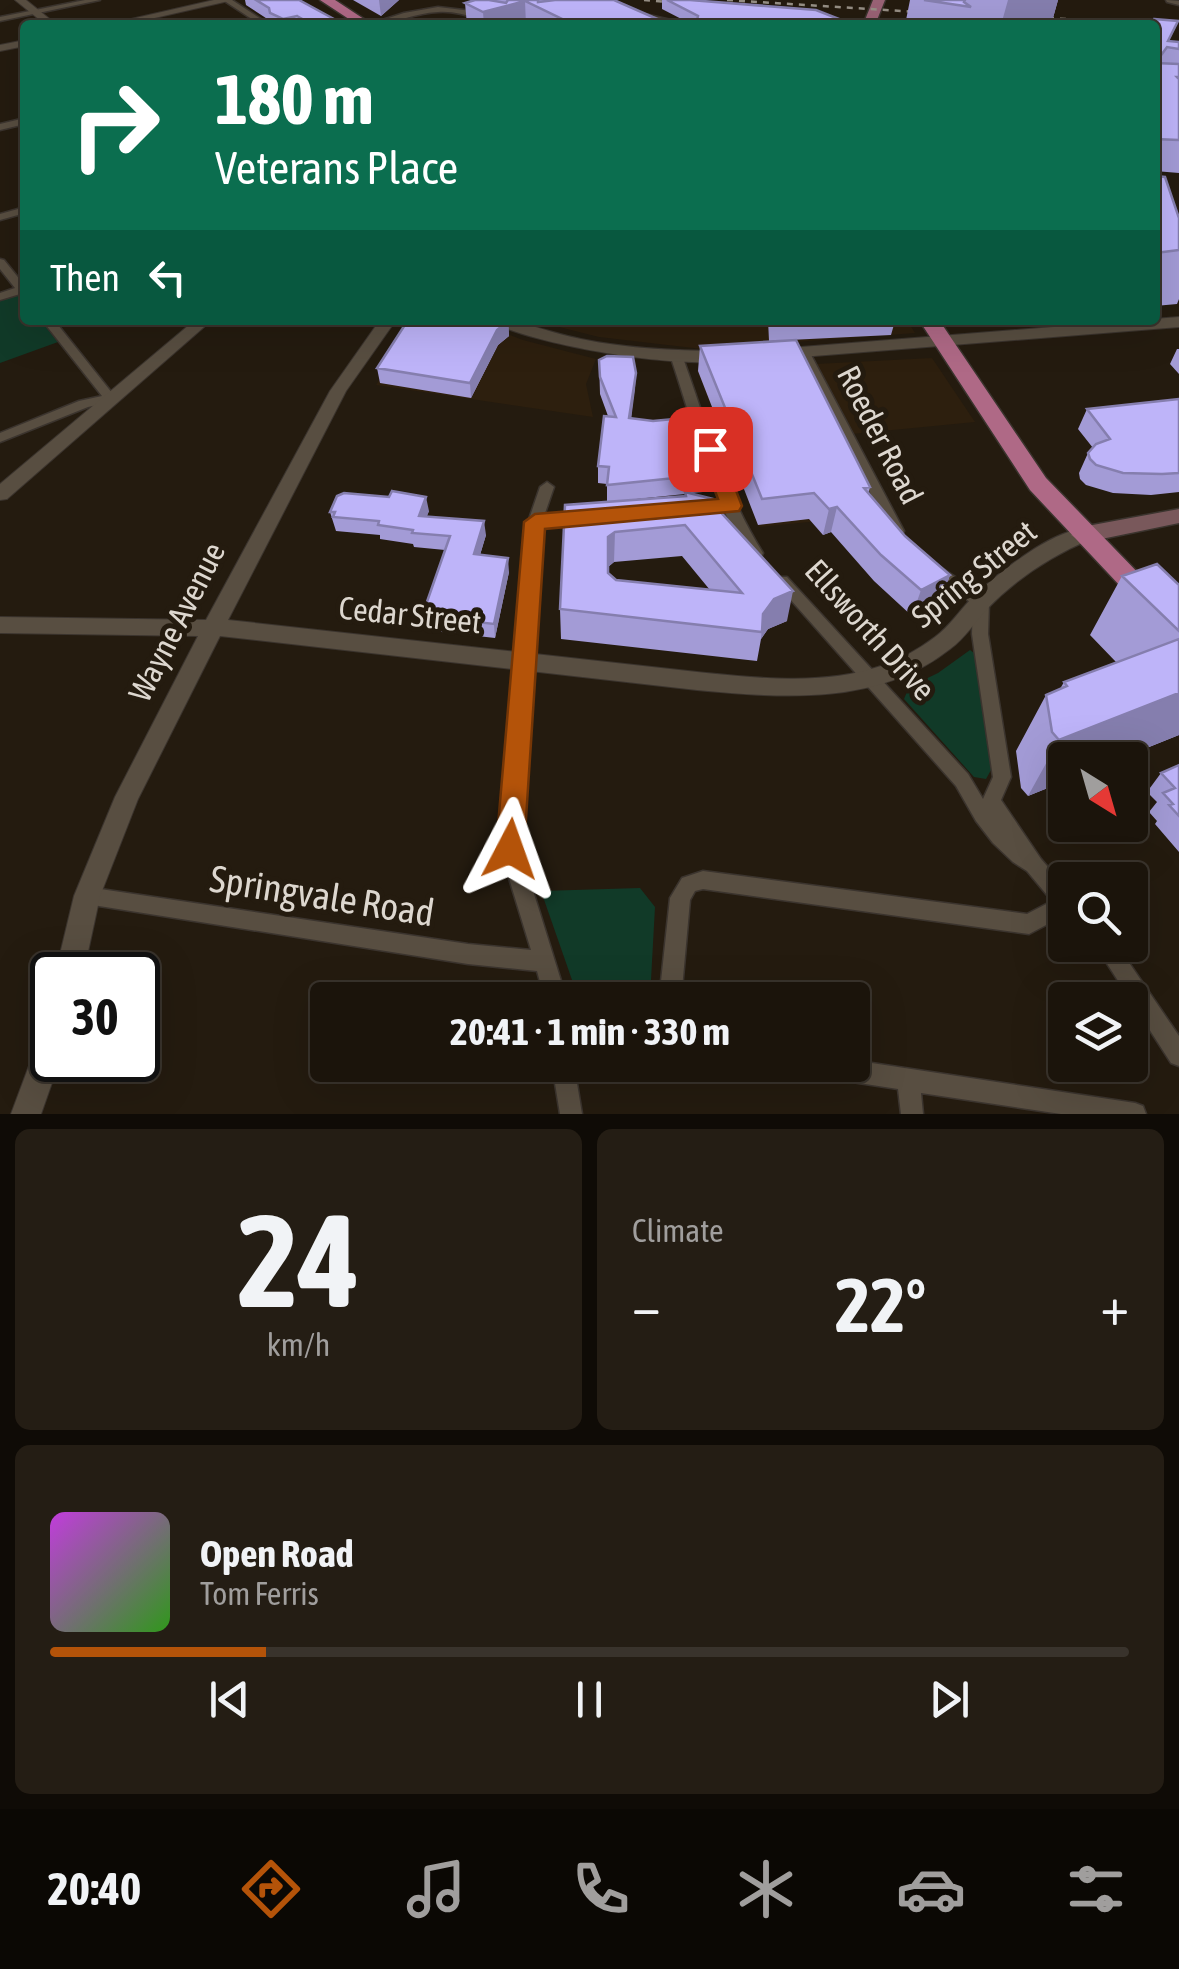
<!DOCTYPE html>
<meta charset="utf-8">
<style>
:root{--surface:#1b140b;--page:#241d14;--text:#f1f3f6;--muted:#a09e9d;--line:#39332c;--accent:#b45309}
body{margin:0;font-family:"Asap Condensed",sans-serif;background:var(--page);color:var(--text);height:100vh;display:flex;flex-direction:column;font-size:38px;white-space:nowrap}
*{box-sizing:border-box;margin:0}
p{font-size:32px;color:var(--muted)}
.icon{flex:none;width:55px;height:55px;fill:none;stroke:currentColor;stroke-width:2;stroke-linecap:round;stroke-linejoin:round}
.map{position:relative;height:1114px;overflow:hidden}
.details{display:flex;flex-direction:column;gap:15px;padding:15px;background:#0f0b06;flex:1}
.details>*{flex:none}
.banner{position:absolute;left:20px;top:20px;width:1140px;height:305px;border-radius:10px;box-shadow:0 10px 40px #0002,0 0 0 2px var(--line);background:#0b6e4f;color:#fff;overflow:hidden}
.needle{width:65px;rotate:143deg}
.tools{position:absolute;left:1048px;top:742px;display:grid;gap:20px}
.tools a{display:grid;place-items:center;width:100px;height:100px;border-radius:10px;background:var(--surface);box-shadow:0 10px 40px #0002,0 0 0 2px var(--line);font-size:50px}
.speed{position:absolute;left:30px;top:952px;display:flex;gap:20px;font-size:50px;font-weight:700;text-align:center}
.speed>*{display:grid;place-content:center;width:130px;height:130px;border-radius:50%;background:var(--surface);box-shadow:0 10px 40px #0002,0 0 0 2px var(--line);line-height:1}
.speed .limit{border:5px solid #111;border-radius:15px;background:#fff;color:#111}
.pin{position:absolute;display:grid;place-items:center;width:85px;height:85px;color:#fff;margin:-42px;border-radius:20px;box-shadow:0 5px 15px #0006}
.me{position:absolute;width:110px;margin:-55px;rotate:4deg;stroke-linejoin:round;filter:drop-shadow(0 0 8px #0008)}
.turn{display:flex;align-items:center;gap:35px;height:210px;padding:0 30px;font-size:45px}
.turn .icon{width:130px;height:130px;stroke-width:2.5}
.turn b{display:block;font-size:70px;line-height:85px}
.then{display:flex;align-items:center;height:95px;padding:0 30px;background:#0003;gap:20px;font-size:38px}
.big{font-size:75px;font-weight:700;line-height:1.1}
.details .card{flex:1;display:flex;flex-direction:column;justify-content:center;gap:15px;min-width:0;padding:0 35px;border-radius:15px;background:var(--page)}
.details .dial{align-items:center;gap:0}
.dial b{font-size:130px;line-height:1}
.song{display:flex;align-items:center;gap:30px}
.cover{width:120px;height:120px;border-radius:15px;background:linear-gradient(135deg,hsl(290 70% 55%),hsl(110 70% 35%))}
.played{height:10px;border-radius:5px;background:linear-gradient(90deg,var(--accent) 20%,var(--line) 20%)}
.keys{display:flex;justify-content:space-around;direction:ltr}
.heat{display:flex;justify-content:space-between;align-items:center;font-size:55px;direction:ltr}
.details .tiles{flex:1;display:grid;gap:15px;grid-template-columns:1fr 1fr}
.card:last-child{grid-column:span 2}
.trip{position:absolute;left:310px;top:982px;width:560px;height:100px;border-radius:10px;background:var(--surface);box-shadow:0 10px 40px #0002,0 0 0 2px var(--line);font-weight:700;line-height:100px;text-align:center}
.dock{display:flex;height:160px;justify-content:space-around;align-items:center;background:#0b0804;color:var(--muted)}
.dock .icon{width:70px;height:70px}
.dock .current{color:var(--accent)}
.dock b{font-size:45px;color:var(--text)}
.map>svg:first-child{display:block}
</style>
<div class="map">
<svg width="1179" height="1114" viewBox="0 0 1179 1114">
<rect width="100%" height="100%" fill="#241b0f"/>
<path fill="#2d1f0e" d="M 419,320 L 471,320 L 523,340 L 596,359 L 586,384 L 593,417 L 376,385 Z
M 531,320 L 907,320 L 915,333 L 702,349 L 599,337 Z
M 932,358 L 975,422 L 831,436 L 868,516 L 759,527 L 697,370 Z"/>
<path fill="#113a28" d="M 19,295 L 25,302 L 25,320 L 40,320 L 58,342 L 0,363 L 0,301 Z
M 970,650 L 974,653 L 991,770 L 986,779 L 974,777 L 904,699 L 909,687 L 938,673 Z
M 640,888 L 655,907 L 650,998 L 579,1000 L 541,891 Z"/>
<g fill="none" stroke-linecap="round" stroke-linejoin="round">
<g stroke="#3b342e" stroke-width="3">
<path id="minor" d="M 85,0 L 100,0 L 0,21 L 0,17 Z
M 223,0 L 232,0 L 270,25 L 261,25 Z
M 1166,0 L 1179,1 L 1179,5 L 1167,2 Z
M 438,7 L 472,11 L 508,25 C 485,25 465,10 438,12 C 414,13 391,25 367,25 L 404,13 Z
M 627,10 L 684,23 L 685,25 L 671,25 L 624,14 Z
M 25,118 L 25,124 L 0,130 L 0,124 Z
M 25,207 L 25,213 L 0,220 L 0,214 Z
M 0,259 L 4,260 L 25,286 L 25,296 L 20,294 L 0,300 L 0,293 L 15,288 L 0,269 Z
M 42,320 L 54,320 L 116,398 L 115,401 L 88,407 L 0,442 L 0,433 L 79,401 L 102,396 Z
M 804,349 L 810,353 L 904,531 L 902,535 L 897,536 L 890,531 L 798,353 Z
M 677,354 L 683,358 C 707,425 725,493 763,553 L 761,557 L 751,557 C 709,498 694,425 671,358 Z
M 547,482 L 554,487 L 544,516 L 582,513 L 589,518 L 582,523 L 542,526 L 520,849 L 567,1000 L 545,1000 L 537,971 L 468,964 L 80,903 L 77,896 L 80,889 L 87,887 L 468,944 L 531,950 L 500,849 L 528,522 L 540,487 Z
M 934,563 L 987,598 L 989,602 L 988,634 L 1011,777 L 1001,800 L 1041,859 L 1065,887 L 1065,915 L 1029,934 L 703,889 L 695,891 L 690,900 L 681,1000 L 659,1000 L 670,898 L 682,878 L 703,871 L 1027,914 L 1052,901 L 1027,871 L 1013,862 L 993,843 L 976,821 L 956,786 L 774,581 L 777,577 L 787,577 L 968,774 L 983,799 L 993,777 L 972,634 L 973,604 L 929,573 L 926,569 L 929,565 Z
M 1095,945 L 1117,945 L 1179,1036 L 1179,1066 L 1171,1063 Z
M 852,1060 L 1135,1103 L 1143,1106 L 1146,1114 L 1061,1114 L 921,1093 L 923,1114 L 901,1114 L 898,1089 L 813,1076 L 805,1073 L 802,1065 L 852,1065 Z
M 552,1065 L 574,1065 L 582,1114 L 560,1114 Z"/>
</g>
<g stroke="#3b342e" stroke-width="2">
<path id="tertiary" d="M 15,0 L 26,0 L 57,25 L 46,25 Z
M 214,0 L 233,0 L 124,25 L 105,25 Z
M 25,40 L 25,46 L 0,51 L 0,45 Z
M 1179,317 L 1179,327 L 776,359 L 768,354 L 776,349 Z
M 195,320 L 212,320 L 7,499 L 0,500 L 0,484 Z
M 380,320 L 396,320 L 346,391 L 228,620 L 697,672 C 757,678 822,686 881,666 C 900,660 919,649 935,637 C 949,627 959,611 972,598 C 993,577 1059,523 1089,530 L 1092,535 L 1089,540 C 1051,556 1016,579 987,609 C 975,622 965,638 950,649 C 878,706 783,698 697,690 L 220,636 L 138,799 L 100,896 L 83,975 L 55,975 L 74,896 L 115,797 L 198,636 L 0,633 L 0,617 L 206,620 L 330,391 Z
M 490,320 C 522,320 550,333 581,339 C 629,349 678,351 727,351 L 735,356 C 707,376 519,343 490,320 Z
M 52,1027 L 52,1060 L 60,1060 L 41,1114 L 11,1114 L 42,1031 Z"/>
</g>
<g stroke="#3b342e" stroke-width="3">
<path id="secondary" d="M 1179,509 L 1179,523 L 1082,543 L 1071,535 L 1082,527 Z"/>
</g>
<g stroke="#3b342e" stroke-width="3">
<path id="primary" d="M 873,0 L 885,0 L 875,25 L 863,25 Z"/>
</g>
<g stroke="#3b342e" stroke-width="3">
<path id="trunk" d="M 320,0 L 335,0 L 373,25 L 358,25 Z
M 919,320 L 939,320 L 1046,478 L 1179,615 L 1179,642 L 1170,639 L 1030,490 Z"/>
</g>
<use href="#minor" fill="#584e41" fill-rule="evenodd"/>
<use href="#tertiary" fill="#584e41" fill-rule="evenodd"/>
<use href="#secondary" fill="#79585b" fill-rule="evenodd"/>
<use href="#primary" fill="#996275" fill-rule="evenodd"/>
<use href="#trunk" fill="#af6986" fill-rule="evenodd"/>
<path stroke="#968f85" stroke-width="2.5" stroke-dasharray="6 6" stroke-linecap="butt" d="M 644,0 L 689,4
M 727,0 L 934,13
M 1024,17 L 1179,24"/>
</g>
<path fill="#a39bd6" fill-rule="evenodd" d="M 245,0 L 299,0 L 334,19 L 335,25 L 261,25 L 272,22 L 246,5 Z
M 353,0 L 399,0 L 381,16 Z
M 473,0 L 614,0 L 671,25 L 467,25 L 465,3 Z
M 662,0 L 690,0 L 839,19 L 838,25 L 693,25 L 662,9 Z
M 910,0 L 1058,0 L 1051,25 L 905,25 Z
M 1155,25 L 1171,42 L 1179,42 L 1179,173 L 1155,171 Z
M 1179,250 L 1179,299 L 1177,304 L 1155,306 L 1155,253 Z
M 768,320 L 904,320 L 895,321 L 891,335 L 769,341 Z
M 508,321 L 509,336 L 498,345 L 471,398 L 380,383 L 377,368 Z
M 700,346 L 870,487 L 868,494 L 905,536 L 950,575 L 941,601 L 912,616 L 874,581 L 831,532 L 823,535 L 809,519 L 758,525 L 698,371 Z
M 1177,349 L 1179,349 L 1179,374 L 1170,364 Z
M 599,360 L 636,373 L 631,418 L 704,475 L 703,492 L 691,493 L 720,504 L 719,510 L 787,621 L 768,629 L 761,639 L 757,661 L 561,639 L 560,609 L 565,505 L 685,496 L 685,494 L 607,502 L 607,484 L 598,483 L 598,466 L 608,416 L 600,394 ZM 682,556 L 710,590 L 616,580 L 608,573 L 608,567 L 614,562 Z
M 1179,399 L 1179,492 L 1151,495 L 1113,493 L 1086,485 L 1080,479 L 1079,473 L 1088,453 L 1093,448 L 1078,429 L 1087,409 Z
M 429,511 L 426,517 L 486,535 L 480,555 L 509,572 L 495,638 L 424,630 L 422,616 L 445,550 L 414,547 L 413,544 L 380,539 L 380,535 L 336,531 L 330,512 Z
M 1122,576 L 1179,585 L 1179,735 L 1028,796 L 1021,788 L 1016,751 L 1046,695 L 1060,689 L 1064,682 L 1116,662 L 1090,635 Z
M 1179,765 L 1179,852 L 1155,824 L 1157,821 L 1149,812 L 1157,802 L 1147,792 L 1161,773 Z"/>
<path fill="#857eae" d="M 379,0 L 399,0 L 381,16 Z
M 1008,0 L 1058,0 L 1051,25 L 1001,25 Z
M 525,1 L 526,25 L 484,25 L 483,12 Z
M 334,19 L 335,25 L 311,25 Z
M 508,321 L 509,336 L 498,345 L 471,398 L 470,383 L 497,330 Z
M 636,373 L 635,390 L 629,435 L 629,418 Z
M 426,497 L 429,511 L 422,530 L 419,516 Z
M 837,507 L 831,532 L 823,535 L 829,509 Z
M 484,521 L 486,535 L 476,568 L 474,554 Z
M 615,532 L 614,562 L 608,567 L 608,537 Z
M 508,558 L 509,572 L 495,638 L 494,624 Z
M 950,575 L 941,601 L 912,616 L 921,590 Z
M 793,591 L 787,621 L 768,629 L 761,639 L 763,614 L 774,599 Z
M 1179,693 L 1179,735 L 1116,760 L 1065,760 L 1065,781 L 1028,796 L 1059,740 Z"/>
<path fill="#beb4f9" stroke="#857eae" stroke-width="2.5" fill-rule="evenodd" d="M 256,0 L 299,0 L 334,19 L 312,25 L 297,16 L 283,19 L 270,13 L 269,8 Z
M 475,0 L 489,0 L 506,3 L 508,0 L 538,0 L 538,2 L 555,0 L 614,0 L 671,25 L 540,25 L 562,19 L 525,1 L 483,12 L 465,3 Z
M 667,0 L 690,0 L 816,10 L 839,19 L 833,25 L 696,25 L 698,16 Z
M 924,0 L 965,0 L 964,2 L 971,7 Z
M 297,16 L 313,25 L 262,25 Z
M 1154,19 L 1178,21 L 1168,41 L 1179,42 L 1179,49 L 1167,47 L 1162,54 L 1155,49 L 1155,25 L 1151,25 Z
M 1155,63 L 1179,64 L 1179,77 L 1177,77 L 1179,79 L 1179,140 L 1155,139 Z
M 1155,176 L 1165,177 L 1179,218 L 1179,250 L 1155,253 Z
M 408,320 L 505,320 L 508,321 L 497,330 L 470,383 L 377,368 Z
M 771,320 L 868,320 L 772,325 Z
M 796,340 L 870,487 L 864,488 L 905,536 L 950,575 L 921,590 L 881,555 L 837,507 L 829,509 L 814,493 L 762,499 L 700,346 Z
M 607,356 L 633,357 L 636,373 L 629,418 L 653,421 L 684,418 L 704,475 L 607,485 L 609,467 L 598,466 L 604,416 L 616,417 L 600,377 L 599,360 Z
M 1179,399 L 1179,473 L 1162,474 L 1123,473 L 1096,465 L 1090,459 L 1088,453 L 1096,444 L 1110,439 L 1087,409 Z
M 392,491 L 426,497 L 419,516 L 484,521 L 474,554 L 508,558 L 494,624 L 422,616 L 450,536 L 412,533 L 413,530 L 378,525 L 379,521 L 333,517 L 335,512 L 330,512 L 337,496 L 344,493 L 389,497 Z
M 685,492 L 713,499 L 720,504 L 715,506 L 793,591 L 774,599 L 763,614 L 762,632 L 560,609 L 565,505 L 686,496 ZM 685,525 L 742,593 L 616,580 L 608,573 L 608,537 L 615,532 Z
M 1157,564 L 1179,585 L 1179,631 L 1122,576 Z
M 1179,639 L 1179,693 L 1059,740 L 1052,732 L 1046,695 L 1067,686 L 1064,682 Z
M 1179,765 L 1179,816 L 1169,805 L 1173,804 L 1163,793 L 1175,788 L 1161,773 Z"/>
<path fill="#b45309" stroke="#753606" stroke-width="2.5" d="M 710,443 L 720,449 L 742,506 L 739,511 L 545,529 L 524,849 L 520,859 L 510,862 L 500,859 L 496,849 L 524,522 L 535,514 L 718,499 L 699,449 Z"/>
<g text-anchor="middle" stroke-width="10" stroke-linejoin="round" paint-order="stroke">
<g font-size="32" fill="#ddd7cf" stroke="#241b0f">
<text transform="translate(880 435) rotate(63)" y="11">Roeder Road</text>
<text transform="translate(974 574) rotate(-39)" y="11">Spring Street</text>
<text transform="translate(410 615) rotate(6)" y="11">Cedar Street</text>
<text transform="translate(177 622) rotate(-63)" y="11">Wayne Avenue</text>
<text transform="translate(870 630) rotate(48)" y="11">Ellsworth Drive</text>
</g>
<g font-size="38" fill="#ddd7cf" stroke="#241b0f">
<text transform="translate(322 896) rotate(9)" y="13">Springvale Road</text>
</g>
</g>
</svg>
<div class="tools">
<a><svg class="needle" viewBox="-14 -14 28 28"><path d="M0-13l5 13h-10z" fill="#e53935"/><path d="M0 13l5-13h-10z" fill="#a09e9d"/></svg></a>
<a><svg class="icon" aria-label="search" viewBox="0 0 24 24"><circle cx="10" cy="10" r="6"/><path d="M15 15l6 6"/></svg></a>
<a><svg class="icon" aria-label="layers" viewBox="0 0 24 24"><path d="M12 4l9 5-9 5-9-5zM3 14l9 5 9-5"/></svg></a>
</div>
<div class="speed"><div class="limit">30</div></div>
<div class="pin" style="left:710px;top:449px;background:#d93025"><svg class="icon" aria-label="arrive" viewBox="0 0 24 24"><path d="M6 21V4h12l-3 4 3 4H6"/></svg></div>
<svg class="me" style="left:510px;top:849px" viewBox="-20 -20 40 40"><path d="M0-17L14 15 0 8-14 15z" fill="#b45309" stroke="#fff" stroke-width="4"/></svg>
<div class="trip">20:41 · 1 min · 330 m</div>
<div class="banner">
<div class="turn"><svg class="icon" aria-label="right" viewBox="0 0 24 24"><path d="M7 20v-9h11M14 6l5 5-5 5"/></svg><div><b>180 m</b>Veterans Place</div></div>
<div class="then">Then<svg class="icon" aria-label="left" viewBox="0 0 24 24"><path d="M17 20v-9H6M10 6l-5 5 5 5"/></svg></div>
</div>
</div>
<section class="details">
<div class="tiles">
<div class="card dial"><b>24</b><p>km/h</p></div>
<div class="card"><p>Climate</p>
<div class="heat"><a>−</a><b class="big">22°</b><a>+</a></div>
</div>
<div class="card">
<div class="song"><i class="cover"></i><div><b>Open Road</b><p>Tom Ferris</p></div></div>
<div class="played"></div>
<div class="keys"><svg class="icon" aria-label="previous" viewBox="0 0 24 24"><path d="M18 5L8 12l10 7zM5 5v14"/></svg><svg class="icon" aria-label="pause" viewBox="0 0 24 24"><path d="M8 5v14M16 5v14"/></svg><svg class="icon" aria-label="next" viewBox="0 0 24 24"><path d="M6 5l10 7-10 7zM19 5v14"/></svg></div>
</div>
</div>
</section>
<nav class="dock">
<b>20:40</b>
<svg class="icon current" aria-label="directions" viewBox="0 0 24 24"><path d="M12 3l9 9-9 9-9-9zM9 14v-3h6M13 9l2 2-2 2"/></svg>
<svg class="icon" aria-label="music" viewBox="0 0 24 24"><path d="M9 18V5l10-2v13"/><circle cx="6" cy="18" r="3"/><circle cx="16" cy="16" r="3"/></svg>
<svg class="icon" aria-label="phone" viewBox="0 0 24 24"><path d="M5 4h4l2 5-3 2q2 4 5 5l2-3 5 2v4C11 20 4 13 5 4z"/></svg>
<svg class="icon" aria-label="climate" viewBox="0 0 24 24"><path d="M12 3v18M4 7l16 10M4 17L20 7"/></svg>
<svg class="icon" aria-label="car" viewBox="0 0 24 24"><path d="M5 17H2v-5l4-1 3-4h7l3 4 3 1v5h-3M9 17h6M6 11h13"/><circle cx="7" cy="17" r="2"/><circle cx="17" cy="17" r="2"/></svg>
<svg class="icon" aria-label="filters" viewBox="0 0 24 24"><path d="M4 7h16M4 17h16"/><circle cx="9" cy="7" r="2"/><circle cx="15" cy="17" r="2"/></svg>
</nav>
